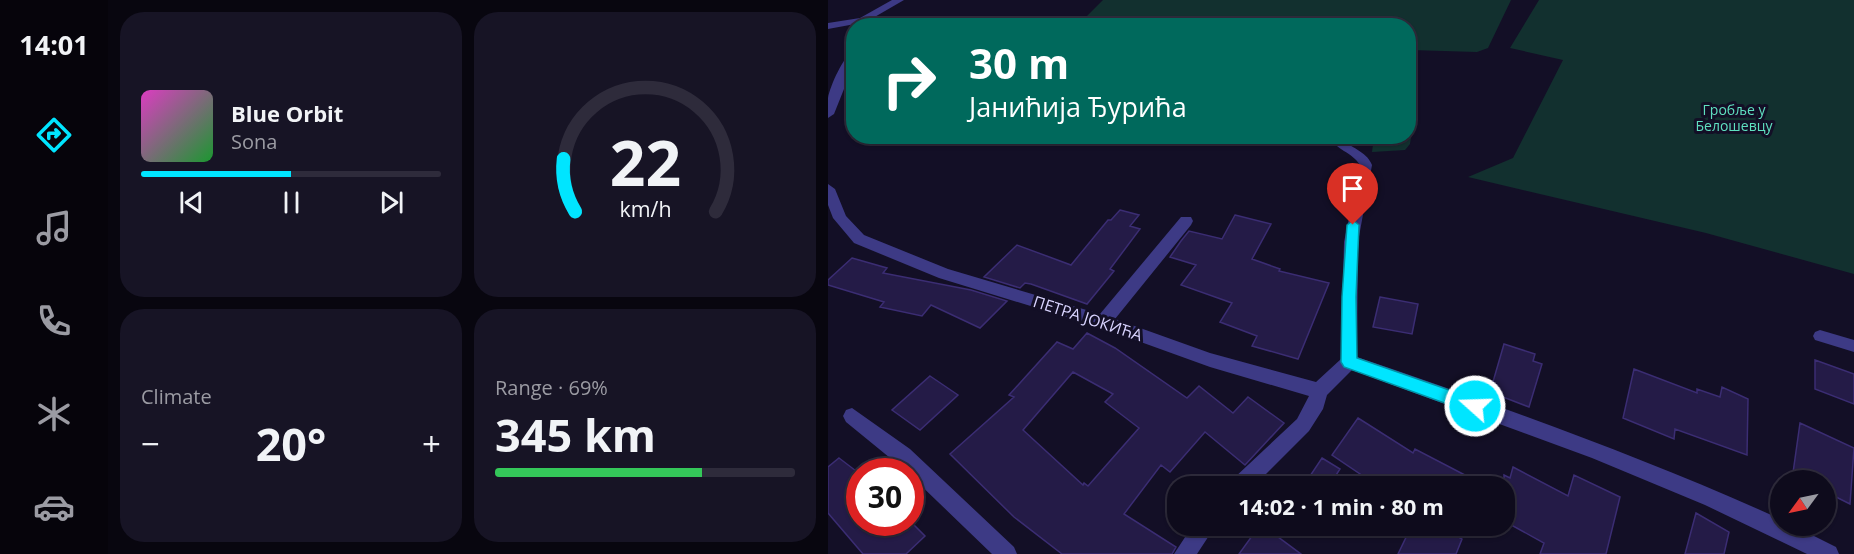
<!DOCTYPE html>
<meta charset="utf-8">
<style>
:root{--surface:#0e0b1c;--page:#171425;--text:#f1f3f6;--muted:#9b9ba3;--line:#2e2b3b;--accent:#00e5ff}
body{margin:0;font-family:"Open Sans",sans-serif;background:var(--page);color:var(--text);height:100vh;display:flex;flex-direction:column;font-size:22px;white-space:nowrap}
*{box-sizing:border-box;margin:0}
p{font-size:20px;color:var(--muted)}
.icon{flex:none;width:33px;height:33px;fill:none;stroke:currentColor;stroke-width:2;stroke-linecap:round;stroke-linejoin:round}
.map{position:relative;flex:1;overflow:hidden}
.details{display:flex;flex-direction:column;gap:12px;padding:12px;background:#08060f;width:720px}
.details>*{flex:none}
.guide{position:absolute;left:18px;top:18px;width:570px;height:126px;border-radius:24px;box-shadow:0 2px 4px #0004,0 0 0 2px var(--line);background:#00695c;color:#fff;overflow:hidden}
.needle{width:39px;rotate:237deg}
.tools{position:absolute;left:942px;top:470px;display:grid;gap:12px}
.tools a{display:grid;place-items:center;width:66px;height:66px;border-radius:50%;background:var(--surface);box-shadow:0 2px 4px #0004,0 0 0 2px var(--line);font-size:30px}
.speed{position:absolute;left:18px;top:458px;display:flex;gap:12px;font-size:30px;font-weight:700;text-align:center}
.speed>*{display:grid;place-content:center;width:78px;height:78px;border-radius:50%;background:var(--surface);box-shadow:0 2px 4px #0004,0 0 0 2px var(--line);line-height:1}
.speed .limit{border:9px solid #d22;background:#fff;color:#111}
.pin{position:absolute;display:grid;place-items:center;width:51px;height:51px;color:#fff;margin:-62px -26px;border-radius:50% 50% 50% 0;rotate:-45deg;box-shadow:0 0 6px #0007}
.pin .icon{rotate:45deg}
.me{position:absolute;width:66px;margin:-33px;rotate:290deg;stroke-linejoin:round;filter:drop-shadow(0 0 4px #0008)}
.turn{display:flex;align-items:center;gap:21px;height:126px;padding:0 24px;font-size:27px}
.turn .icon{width:78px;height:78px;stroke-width:2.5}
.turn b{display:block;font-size:42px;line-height:51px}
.big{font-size:45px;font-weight:700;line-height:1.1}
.details .card{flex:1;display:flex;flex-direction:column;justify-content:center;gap:9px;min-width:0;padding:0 21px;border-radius:24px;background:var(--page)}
.details .dial{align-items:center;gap:0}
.dial svg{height:156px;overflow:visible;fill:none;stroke:var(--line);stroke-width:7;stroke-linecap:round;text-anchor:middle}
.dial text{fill:var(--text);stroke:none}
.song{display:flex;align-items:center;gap:18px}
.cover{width:72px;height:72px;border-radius:9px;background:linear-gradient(135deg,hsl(310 70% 55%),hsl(130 70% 35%))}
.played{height:6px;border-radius:3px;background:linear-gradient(90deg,var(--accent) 50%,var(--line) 50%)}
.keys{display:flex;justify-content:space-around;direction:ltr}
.heat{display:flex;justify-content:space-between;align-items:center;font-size:33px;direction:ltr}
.charge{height:9px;border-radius:4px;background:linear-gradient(90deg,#34c759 69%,var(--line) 0)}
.details .tiles{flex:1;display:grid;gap:12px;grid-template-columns:repeat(2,1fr)}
.trip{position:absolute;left:339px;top:476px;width:348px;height:60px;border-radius:24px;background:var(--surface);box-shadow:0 2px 4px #0004,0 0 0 2px var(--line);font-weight:700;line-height:60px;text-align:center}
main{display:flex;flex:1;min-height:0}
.dock{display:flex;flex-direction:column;width:108px;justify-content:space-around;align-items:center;background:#06040b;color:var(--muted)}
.dock .icon{width:42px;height:42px}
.dock .active{color:var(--accent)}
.dock b{font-size:27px;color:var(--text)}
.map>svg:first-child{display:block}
</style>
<main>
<nav class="dock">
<b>14:01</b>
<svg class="icon active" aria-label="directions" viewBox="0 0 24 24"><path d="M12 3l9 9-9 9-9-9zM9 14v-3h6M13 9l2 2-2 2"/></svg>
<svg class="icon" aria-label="music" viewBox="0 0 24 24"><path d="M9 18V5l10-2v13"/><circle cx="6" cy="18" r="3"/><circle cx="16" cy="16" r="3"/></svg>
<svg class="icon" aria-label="phone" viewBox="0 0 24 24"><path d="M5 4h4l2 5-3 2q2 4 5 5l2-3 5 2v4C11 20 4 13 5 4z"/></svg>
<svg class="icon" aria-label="climate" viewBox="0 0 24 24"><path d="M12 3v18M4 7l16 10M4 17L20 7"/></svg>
<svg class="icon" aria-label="car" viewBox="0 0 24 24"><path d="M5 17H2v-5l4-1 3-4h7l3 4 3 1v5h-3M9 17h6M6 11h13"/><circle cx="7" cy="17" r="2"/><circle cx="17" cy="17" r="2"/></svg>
</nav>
<section class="details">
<div class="tiles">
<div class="card">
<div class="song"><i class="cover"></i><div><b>Blue Orbit</b><p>Sona</p></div></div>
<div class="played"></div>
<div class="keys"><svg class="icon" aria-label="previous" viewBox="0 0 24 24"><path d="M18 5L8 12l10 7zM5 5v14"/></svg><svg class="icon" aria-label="pause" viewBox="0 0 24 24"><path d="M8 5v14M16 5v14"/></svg><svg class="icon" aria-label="next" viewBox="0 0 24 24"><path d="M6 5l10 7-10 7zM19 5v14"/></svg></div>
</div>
<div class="card dial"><svg viewBox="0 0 100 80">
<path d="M14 69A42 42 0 1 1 86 69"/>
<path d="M14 69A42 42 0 0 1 8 42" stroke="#00e5ff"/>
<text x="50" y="56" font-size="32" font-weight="700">22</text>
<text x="50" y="72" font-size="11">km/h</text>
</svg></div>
<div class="card"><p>Climate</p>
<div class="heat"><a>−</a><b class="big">20°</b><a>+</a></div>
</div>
<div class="card"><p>Range · 69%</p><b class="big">345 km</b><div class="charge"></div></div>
</div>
</section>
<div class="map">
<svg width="1026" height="554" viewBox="0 0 1026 554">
<rect width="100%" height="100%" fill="#130f26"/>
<path fill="#12302f" d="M 275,0 L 683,0 L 660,48 L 649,52 L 583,50 L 581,60 L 580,26 L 250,25 Z
M 711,0 L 1026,0 L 1026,274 L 878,233 L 640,177 L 685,158 L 735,60 L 682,48 Z
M 581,94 L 588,104 L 582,144 L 577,150 L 544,152 L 546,137 L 580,136 Z"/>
<path fill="#241b47" stroke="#3b2d73" stroke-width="1.5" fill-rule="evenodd" d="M 292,210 L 311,215 L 302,226 L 312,229 L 282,269 L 286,271 L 259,304 L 203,284 L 197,283 L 192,288 L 156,277 L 189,245 L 243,265 L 280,220 L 283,220 Z
M 407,215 L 443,224 L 424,259 L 452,269 L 451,271 L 501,283 L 470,359 L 424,346 L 429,336 L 392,322 L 404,303 L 353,285 L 368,265 L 342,257 L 353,241 L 361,231 L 394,239 Z
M 24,258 L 59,268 L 55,273 L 143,290 L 179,301 L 152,328 L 103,305 L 94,316 L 52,307 L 56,302 L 0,285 L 0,280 Z
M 552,297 L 590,304 L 584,334 L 545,327 Z
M 259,333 L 287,348 L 359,398 L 371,386 L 405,413 L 420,397 L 456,423 L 417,465 L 377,432 L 342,472 L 333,465 L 296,514 L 348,547 L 344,554 L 234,554 L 186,517 L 122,454 L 186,397 L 181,395 L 229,342 L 245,349 ZM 245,372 L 285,394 L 277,402 L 311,428 L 260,486 L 256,483 L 255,485 L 195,430 Z
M 676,344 L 707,354 L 705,361 L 714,364 L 701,407 L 662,392 Z
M 987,360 L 1026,374 L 1026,404 L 987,389 Z
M 806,369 L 869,393 L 869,389 L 892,397 L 894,387 L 920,399 L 919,455 L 847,429 L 846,439 L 795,418 Z
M 102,376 L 130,395 L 92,430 L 64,410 Z
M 530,418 L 585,453 L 587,449 L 658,486 L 550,486 L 504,455 Z
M 972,423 L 1026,448 L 1022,504 L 998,492 L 998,480 L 964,480 Z
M 11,458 L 32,474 L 32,522 L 83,522 L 97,536 L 78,554 L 35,554 L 0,513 L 0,467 Z
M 494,458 L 512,469 L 501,486 L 497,486 L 482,476 Z
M 685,467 L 740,496 L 746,475 L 792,497 L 778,554 L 712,554 L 716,543 L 676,521 L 676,475 L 682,478 Z
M 868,513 L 901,532 L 896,554 L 857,554 Z
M 432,525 L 434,525 L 473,554 L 411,554 Z
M 584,525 L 610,525 L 634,539 L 628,554 L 570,554 Z"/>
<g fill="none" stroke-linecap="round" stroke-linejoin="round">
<path fill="#3d3a85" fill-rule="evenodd" d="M 992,330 L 1026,340 L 1026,352 L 987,340 L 985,336 L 987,332 Z"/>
<path fill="#3d3a85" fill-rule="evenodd" d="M 64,0 L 76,0 L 38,22 L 0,29 L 0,23 L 32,18 Z
M 26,50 L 26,64 L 6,114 L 0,118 C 0,111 0,104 0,98 C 2,86 16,55 26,50 Z
M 500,136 L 512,136 C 522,149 538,150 544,165 L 530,242 L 529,357 C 672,406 813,456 950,518 L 952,525 L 964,525 L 1008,547 L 1011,554 L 979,554 L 877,505 L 764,458 L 524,370 L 499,395 L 495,409 L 481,431 L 426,486 L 402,486 L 405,479 L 469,419 L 481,396 L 382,367 L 274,328 L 111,278 L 26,243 L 5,218 L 0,205 L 0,184 L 7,189 L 18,216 L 36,235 L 120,269 L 272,314 L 353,217 L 363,217 L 365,221 L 363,225 L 287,319 L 382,353 L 488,382 L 513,359 L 516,242 L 532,165 C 524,152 508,150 500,136 Z
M 24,408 L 82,449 L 186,547 L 189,554 L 164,554 L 82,475 L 82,471 L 78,471 L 18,422 L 15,416 L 18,410 Z
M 365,525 L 388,525 L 369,554 L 346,554 Z"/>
</g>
<path fill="#00e5ff" stroke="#0095a6" stroke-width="1.5" d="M 525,220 L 531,225 L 528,297 L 529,358 L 653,401 L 655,406 L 653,412 L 647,414 L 516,367 L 513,362 L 514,297 L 519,225 Z"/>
<g text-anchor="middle" stroke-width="6" stroke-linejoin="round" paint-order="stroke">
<g font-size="14" fill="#5fe0c0" stroke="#130f26">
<text x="906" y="115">Гробље у<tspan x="906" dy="16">Белошевцу</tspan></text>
</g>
<g font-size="16" fill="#d9d4ff" stroke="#130f26">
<text transform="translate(260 318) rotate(18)" y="6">ПЕТРА ЈОКИЋА</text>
</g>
</g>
</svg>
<div class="tools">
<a><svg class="needle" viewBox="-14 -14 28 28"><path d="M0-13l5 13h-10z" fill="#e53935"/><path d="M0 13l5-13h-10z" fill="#9b9ba3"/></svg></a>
</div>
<div class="speed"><div class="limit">30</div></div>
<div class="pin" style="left:525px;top:225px;background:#d93025"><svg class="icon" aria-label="arrive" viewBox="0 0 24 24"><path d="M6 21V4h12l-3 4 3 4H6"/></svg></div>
<svg class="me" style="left:647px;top:406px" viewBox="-20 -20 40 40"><circle r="17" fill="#00e5ff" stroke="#fff" stroke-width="3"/><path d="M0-11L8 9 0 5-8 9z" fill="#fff"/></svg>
<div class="trip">14:02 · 1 min · 80 m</div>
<div class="guide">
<div class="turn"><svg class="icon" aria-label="right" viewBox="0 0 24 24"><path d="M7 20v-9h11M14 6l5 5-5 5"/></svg><div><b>30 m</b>Јанићија Ђурића</div></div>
</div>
</div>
</main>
